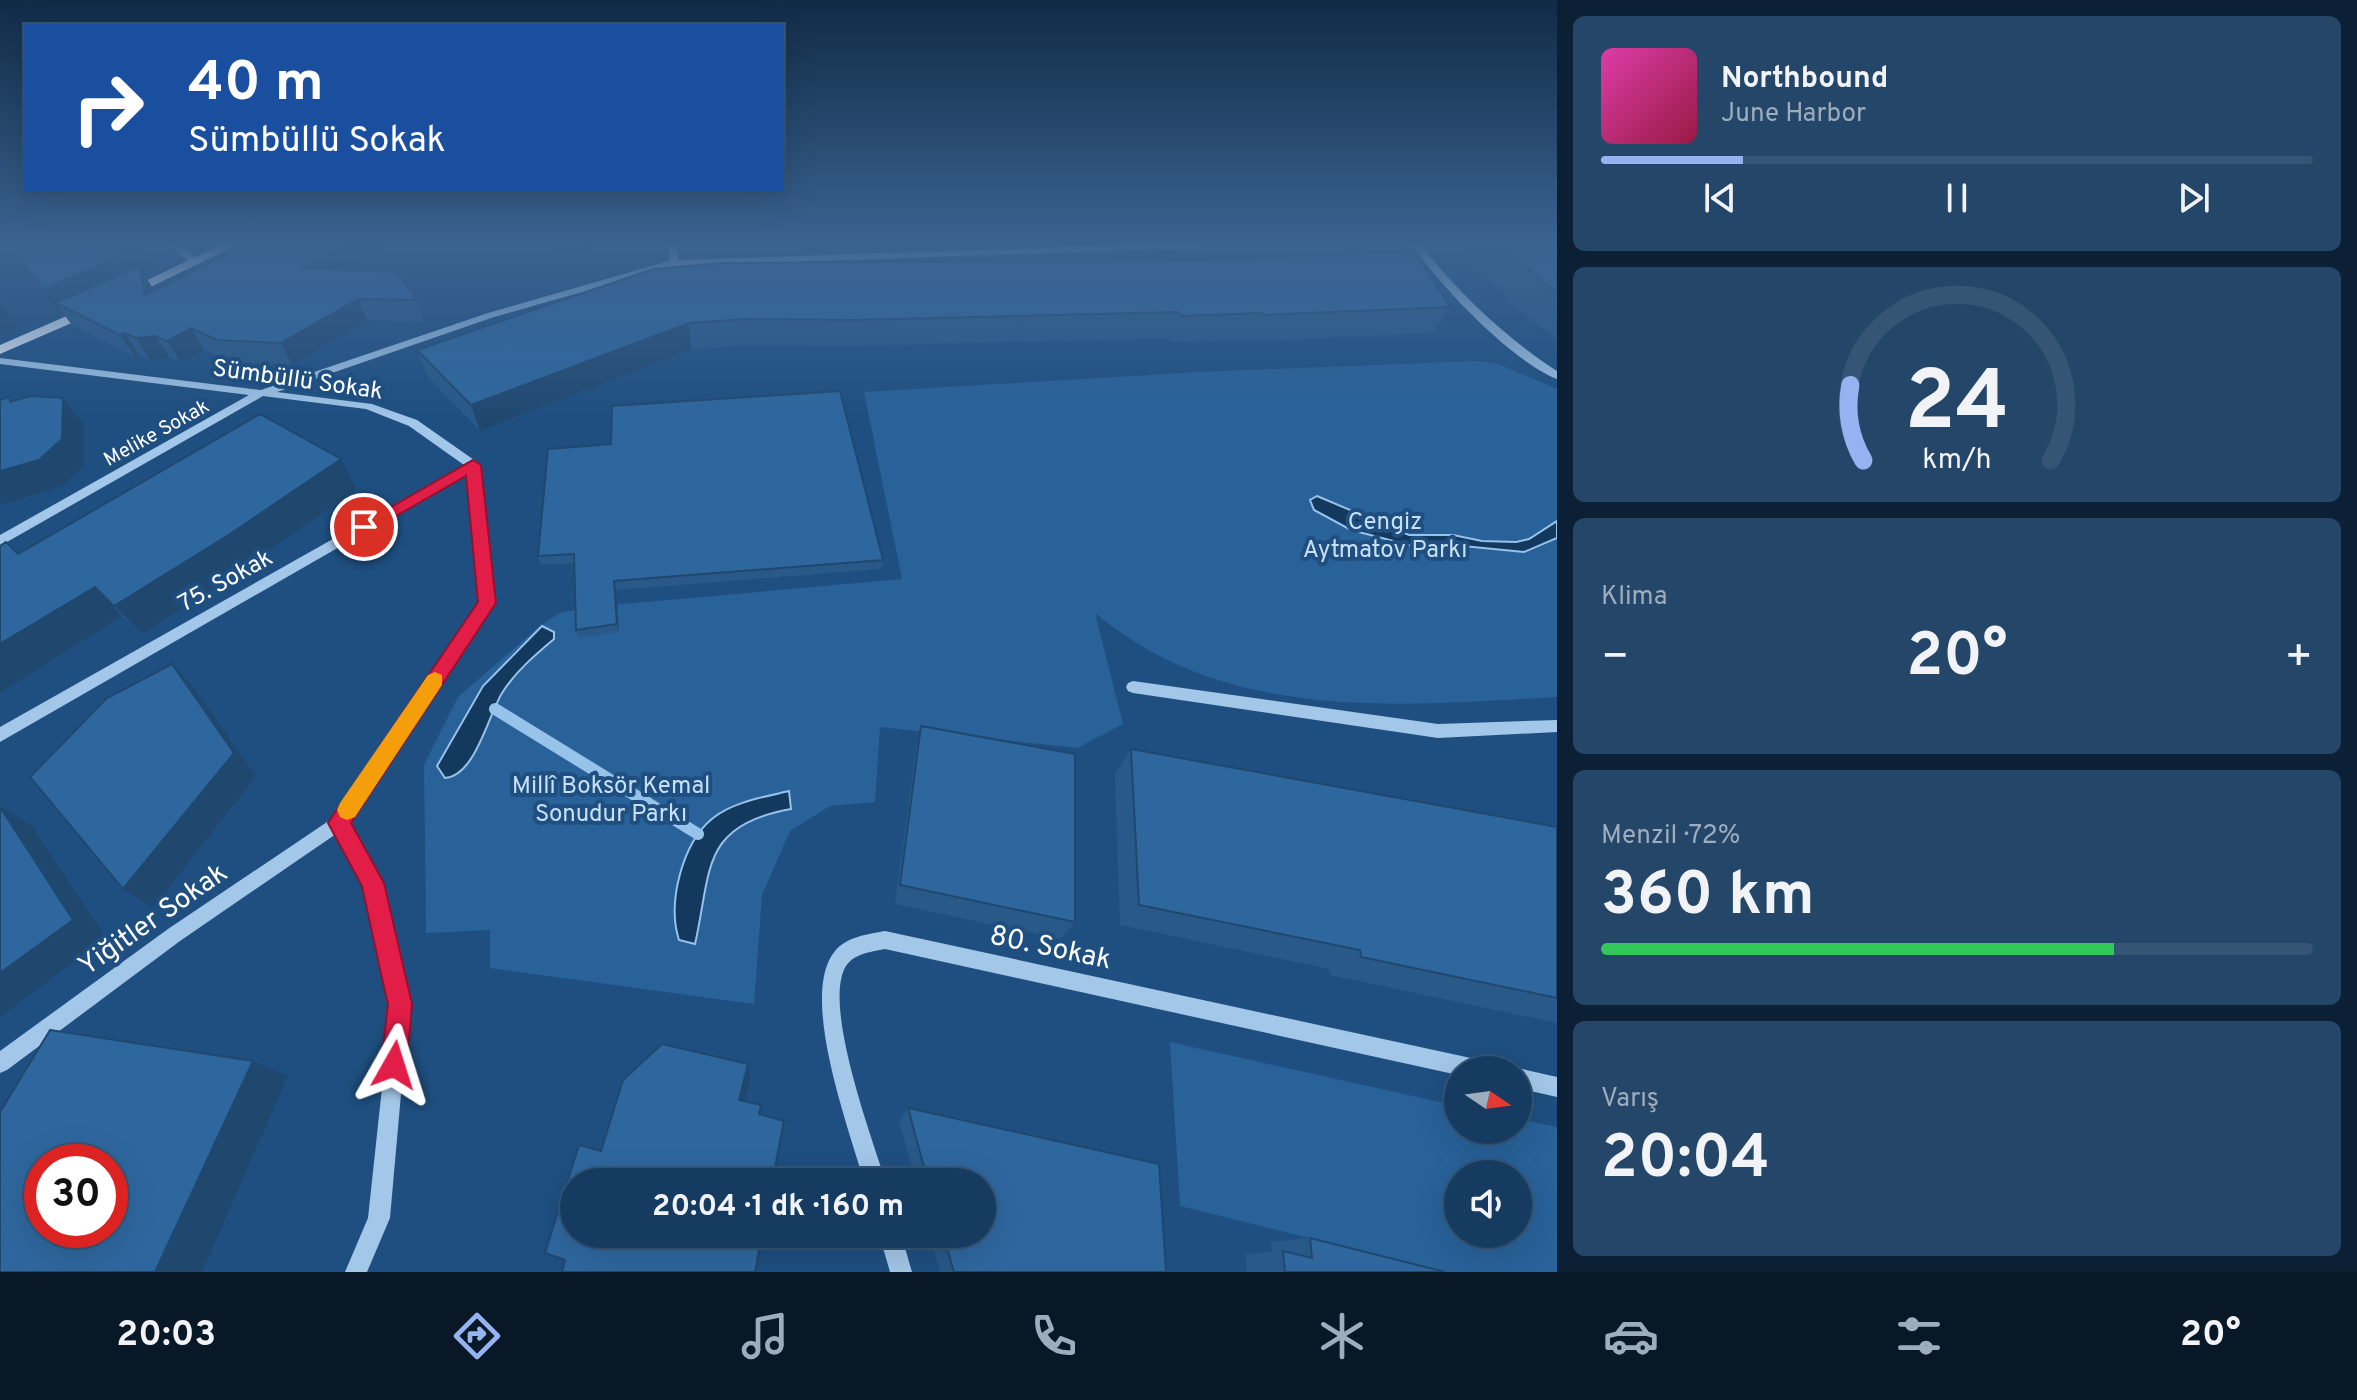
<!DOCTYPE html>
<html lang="tr">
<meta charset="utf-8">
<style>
:root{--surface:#163b60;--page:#234669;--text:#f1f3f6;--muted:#9eadbd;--line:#355575;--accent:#95b2f1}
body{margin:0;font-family:Overpass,sans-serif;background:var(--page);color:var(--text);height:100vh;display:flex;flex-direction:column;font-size:30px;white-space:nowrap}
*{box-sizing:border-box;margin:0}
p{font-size:26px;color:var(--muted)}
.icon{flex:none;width:44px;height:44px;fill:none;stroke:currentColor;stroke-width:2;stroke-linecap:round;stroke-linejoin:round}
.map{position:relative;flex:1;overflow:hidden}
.sheet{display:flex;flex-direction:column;gap:16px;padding:16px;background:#0c2035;width:800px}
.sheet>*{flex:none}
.top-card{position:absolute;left:24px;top:24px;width:760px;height:168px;border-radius:0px;box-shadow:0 8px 32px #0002,0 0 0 2px var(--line);background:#1a4fa0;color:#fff;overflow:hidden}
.needle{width:52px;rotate:103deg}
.fabs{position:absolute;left:1444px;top:1056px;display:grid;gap:16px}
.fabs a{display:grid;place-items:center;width:88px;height:88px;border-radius:50%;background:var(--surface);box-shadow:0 8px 32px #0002,0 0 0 2px var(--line);font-size:40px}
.speed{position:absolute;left:24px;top:1144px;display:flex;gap:16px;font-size:40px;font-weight:700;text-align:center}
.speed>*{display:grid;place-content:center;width:104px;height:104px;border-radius:50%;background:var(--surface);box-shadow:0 8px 32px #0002,0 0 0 2px var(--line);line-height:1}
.speed .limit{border:12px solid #d22;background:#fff;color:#111}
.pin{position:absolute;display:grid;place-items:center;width:68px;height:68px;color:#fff;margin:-34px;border:4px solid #fff;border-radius:50%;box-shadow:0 2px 8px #0007}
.me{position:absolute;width:88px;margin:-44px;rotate:6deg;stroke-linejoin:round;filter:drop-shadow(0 0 6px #0008)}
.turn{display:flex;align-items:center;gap:28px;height:168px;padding:0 32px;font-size:36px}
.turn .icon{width:104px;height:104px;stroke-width:2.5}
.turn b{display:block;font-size:56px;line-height:68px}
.big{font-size:60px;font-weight:700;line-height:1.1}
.sheet .card{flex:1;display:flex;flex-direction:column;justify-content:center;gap:12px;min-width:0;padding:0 28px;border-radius:12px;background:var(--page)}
.sheet .dial{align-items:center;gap:0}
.dial svg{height:208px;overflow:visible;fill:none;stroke:var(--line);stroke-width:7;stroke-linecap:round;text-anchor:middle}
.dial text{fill:var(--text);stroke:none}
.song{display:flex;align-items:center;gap:24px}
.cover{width:96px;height:96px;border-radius:12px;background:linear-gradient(135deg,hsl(320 70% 55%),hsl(340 70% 35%))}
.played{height:8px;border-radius:4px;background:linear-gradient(90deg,var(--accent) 20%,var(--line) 20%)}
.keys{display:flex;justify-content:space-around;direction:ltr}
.heat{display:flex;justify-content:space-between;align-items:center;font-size:44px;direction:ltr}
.charge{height:12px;border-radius:6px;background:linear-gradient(90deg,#34c759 72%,var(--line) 0)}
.trip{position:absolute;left:560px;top:1168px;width:436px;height:80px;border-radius:40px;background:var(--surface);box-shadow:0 8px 32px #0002,0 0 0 2px var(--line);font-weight:700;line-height:80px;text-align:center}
.dock{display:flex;height:128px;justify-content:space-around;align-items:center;background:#091826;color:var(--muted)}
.dock .icon{width:56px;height:56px}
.dock .selected{color:var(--accent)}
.dock b{font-size:36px;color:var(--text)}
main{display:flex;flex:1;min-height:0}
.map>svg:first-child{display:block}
</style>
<main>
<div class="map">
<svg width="1557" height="1272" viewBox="0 0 1557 1272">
<rect width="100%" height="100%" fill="#1e4f80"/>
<path fill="#286299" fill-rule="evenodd" d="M 1477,361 L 1498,364 L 1557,389 L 1557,697 C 1397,706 1226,723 1095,613 L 1123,724 L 1077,748 L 880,727 L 875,802 L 830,806 L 790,831 L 762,895 L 754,1004 L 490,968 L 490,930 L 426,933 L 424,765 L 458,697 L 541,625 L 560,613 L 590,607 L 902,579 L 864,392 L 1198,372 Z
M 1170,1042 L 1458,1106 L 1458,1130 L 1518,1130 L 1518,1119 L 1557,1127 L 1557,1272 L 1446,1272 L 1180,1206 ZM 1458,1174 L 1518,1174 L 1518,1234 L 1458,1234 Z"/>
<path fill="#14395f" stroke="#97c2ea" stroke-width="2" d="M 1317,496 L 1409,535 L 1453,535 L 1482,541 L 1516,542 L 1529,539 L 1557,521 L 1557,538 L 1524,552 L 1463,546 L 1409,545 L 1351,530 L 1314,510 L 1310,500 Z
M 542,626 L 554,632 L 554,639 C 535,655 515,672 502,693 C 488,716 475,776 445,778 L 437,766 L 483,686 Z
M 789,791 L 791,809 C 700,826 712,869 695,944 L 679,940 C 667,903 682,843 713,818 C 733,802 764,797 789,791 Z"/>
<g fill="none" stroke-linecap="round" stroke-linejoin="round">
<path stroke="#97c2ea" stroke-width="12" d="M 495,709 L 698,834"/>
<path fill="#a3c7e8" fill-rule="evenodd" d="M 167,242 L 176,242 L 198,261 L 198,265 L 192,265 Z
M 669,242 L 677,242 L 678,260 L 1210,242 L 1282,242 L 1278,245 L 674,266 L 494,317 L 277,392 L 372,404 L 417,420 L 477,462 L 494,603 L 348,823 L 381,883 L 409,1004 L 390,1218 L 367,1272 L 345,1272 L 368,1218 L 391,1004 L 364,885 L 336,834 L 180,941 L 7,1070 L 0,1073 L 0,1051 L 168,929 L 333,818 L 480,602 L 468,473 L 0,742 L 0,727 L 464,465 L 409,426 L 366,409 L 263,396 L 0,546 L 0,535 L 249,395 L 0,364 L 0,358 L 261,390 L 488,313 L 669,261 Z
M 1410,242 L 1418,242 C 1458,292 1503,336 1557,371 L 1557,379 C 1511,361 1437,283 1410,242 Z
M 1133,681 L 1438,724 L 1557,720 L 1557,732 L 1438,738 L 1133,693 L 1128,691 L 1126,687 L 1128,683 Z
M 885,931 L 1480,1060 L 1487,1063 L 1490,1070 L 1458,1070 L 1458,1075 L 885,949 C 871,952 855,953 846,966 C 822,1004 872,1138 886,1182 L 864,1182 C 850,1131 798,995 835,951 C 846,937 868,934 885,931 Z
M 1518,1068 L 1557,1077 L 1557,1097 L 1518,1088 L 1518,1070 L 1514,1070 Z
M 879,1234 L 901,1234 L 912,1272 L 890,1272 Z"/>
<path fill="#e6f1fe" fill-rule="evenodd" d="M 227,242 L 243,242 L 130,297 L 118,294 Z
M 92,305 L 99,309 L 97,312 L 0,354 L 0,345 Z"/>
</g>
<path fill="#285988" d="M 9,242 L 137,242 L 145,256 L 149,274 L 145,276 L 152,287 L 153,291 L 348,270 L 417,300 L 424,321 L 367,320 L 292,365 L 230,362 L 204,350 L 181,362 L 170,358 L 150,360 L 139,355 L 135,357 L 71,324 L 63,313 L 61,314 Z
M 525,242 L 610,242 L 595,247 L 585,261 L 559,258 L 551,250 L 526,249 Z
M 1455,242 L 1557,242 L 1557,340 L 1506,299 L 1508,297 L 1463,253 Z
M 653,269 L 1450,307 L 1433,333 L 1251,341 L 1249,339 L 1170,342 L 1168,338 L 852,346 L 748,345 L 691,349 L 480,431 L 427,376 L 417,350 Z
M 548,449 L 883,560 L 881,569 L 616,590 L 619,632 L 579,638 L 576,630 L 574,563 L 540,565 L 538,556 Z
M 356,489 L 251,564 L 142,634 L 122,616 L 0,693 L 18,554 Z
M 921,726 L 1075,922 L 1061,939 L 895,904 L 916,749 Z
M 1131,749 L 1557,827 L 1557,1023 L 1330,975 L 1329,969 L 1120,925 L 1115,774 Z
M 908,1108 L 1166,1272 L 940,1272 L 930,1234 L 982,1234 L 982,1182 L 916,1182 L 899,1121 Z
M 1310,1238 L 1445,1272 L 1247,1272 L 1246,1254 L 1272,1252 L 1271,1242 Z"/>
<path fill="#20486f" d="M 133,242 L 137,242 L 145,256 L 149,274 L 145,276 L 152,287 L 159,317 L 56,303 L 63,313 L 61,314 L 43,290 Z
M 352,242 L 398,242 L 313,289 L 303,268 Z
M 581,242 L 610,242 L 595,247 L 585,261 Z
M 358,299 L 367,320 L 292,365 L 281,343 Z
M 0,303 L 19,327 L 0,334 Z
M 689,323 L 691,349 L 480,431 L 471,405 Z
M 191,328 L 204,350 L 181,362 L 167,341 Z
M 125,333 L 139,355 L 135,357 L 120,335 Z
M 155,336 L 170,358 L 150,360 L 136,338 Z
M 63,398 L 84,425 L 84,465 L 62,486 L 0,505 L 0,471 Z
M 341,459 L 356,489 L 251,564 L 142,634 L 114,606 Z
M 614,581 L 616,590 L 619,632 L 617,624 Z
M 95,587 L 122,616 L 0,693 L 0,644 Z
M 172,664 L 195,689 L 256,776 L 153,908 L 123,889 Z
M 0,806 L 32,826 L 106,938 L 0,1017 Z
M 253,1061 L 288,1076 L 202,1272 L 155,1272 Z
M 748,1064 L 750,1079 L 742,1113 L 739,1100 Z
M 784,1121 L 783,1133 L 774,1182 L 772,1182 Z
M 762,1234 L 764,1234 L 757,1272 L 755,1272 Z"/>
<path fill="#2e679e" stroke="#20486f" stroke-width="2" fill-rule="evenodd" d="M 9,242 L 133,242 L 134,250 L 43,290 Z
M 253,242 L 352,242 L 303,268 L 396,272 L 417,300 L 358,299 L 281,343 L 217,340 L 191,328 L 167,341 L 155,336 L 136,338 L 125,333 L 120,335 L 56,303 L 139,266 L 145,295 Z
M 1500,242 L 1557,242 L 1557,292 L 1527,270 L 1531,270 Z
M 1410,252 L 1425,267 L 1450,307 L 1264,315 L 1262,313 L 1181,316 L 1178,312 L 854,320 L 748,319 L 689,323 L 471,405 L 417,350 L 653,269 L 725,263 L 1204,260 Z
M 840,391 L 883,560 L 614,581 L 617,624 L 576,630 L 574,554 L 538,556 L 548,449 L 611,444 L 612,406 Z
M 30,396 L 63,398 L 62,439 L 39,460 L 0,471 L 0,400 L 10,397 L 10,402 Z
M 260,414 L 341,459 L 230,534 L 114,606 L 95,587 L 0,644 L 0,546 L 6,542 L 18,554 Z
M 172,664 L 234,753 L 123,889 L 30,777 L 107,698 Z
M 921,726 L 1075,754 L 1075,922 L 900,885 Z
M 1131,749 L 1557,827 L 1557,998 L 1361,957 L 1360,950 L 1139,905 Z
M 0,807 L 73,920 L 0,973 Z
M 50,1030 L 253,1061 L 155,1272 L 0,1272 L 0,1112 ZM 42,1162 L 110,1162 L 110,1230 L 42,1230 Z
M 662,1044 L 748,1064 L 739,1100 L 761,1105 L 759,1114 L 784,1121 L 772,1182 L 574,1182 L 574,1234 L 762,1234 L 755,1272 L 562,1272 L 565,1260 L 545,1253 L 579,1145 L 601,1151 L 623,1080 Z
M 908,1108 L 1159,1164 L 1166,1272 L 954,1272 L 943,1234 L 982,1234 L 982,1182 L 928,1182 Z
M 1310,1238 L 1445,1272 L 1285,1272 L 1283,1251 L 1312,1258 Z"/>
<linearGradient id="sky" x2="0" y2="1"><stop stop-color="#102b46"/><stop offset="0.58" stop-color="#3b6391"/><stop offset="1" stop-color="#3b6391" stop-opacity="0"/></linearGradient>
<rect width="1557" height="420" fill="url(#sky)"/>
<path fill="#e11d48" stroke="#92132f" stroke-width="2" d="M 473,460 L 481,465 L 496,603 L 351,823 L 384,883 L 412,1004 L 407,1065 L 403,1074 L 394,1078 L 385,1074 L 381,1065 L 388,1004 L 381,974 L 362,886 L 328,823 L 478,602 L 466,476 L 370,531 L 358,531 L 356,527 Z"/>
<path fill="#f59e0b" d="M 435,672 L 442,675 L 442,685 L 355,817 L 347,820 L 340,817 L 337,810 L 340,803 L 428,675 Z"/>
<g text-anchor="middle" stroke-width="8" stroke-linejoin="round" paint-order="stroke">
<g font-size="20" fill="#fff" stroke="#1e4f80">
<text transform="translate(156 432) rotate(-29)" y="7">Melike Sokak</text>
</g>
<g font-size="24" fill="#fff" stroke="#1e4f80">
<text transform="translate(298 379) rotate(8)" y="8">Sümbüllü Sokak</text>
<text transform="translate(225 580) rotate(-29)" y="8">75. Sokak</text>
</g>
<g font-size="24" fill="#c7e0f6" stroke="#1e4f80">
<text x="1385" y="529">Cengiz<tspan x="1385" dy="28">Aytmatov Parkı</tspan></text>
<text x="611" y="793">Millî Boksör Kemal<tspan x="611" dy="28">Sonudur Parkı</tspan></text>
</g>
<g font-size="28" fill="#fff" stroke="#1e4f80">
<text transform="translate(152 918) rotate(-35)" y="10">Yiğitler Sokak</text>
<text transform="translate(1051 946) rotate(12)" y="10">80. Sokak</text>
</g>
</g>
</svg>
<div class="fabs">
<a><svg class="needle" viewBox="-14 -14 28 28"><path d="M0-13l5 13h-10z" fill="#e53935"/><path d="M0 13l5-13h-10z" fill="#9eadbd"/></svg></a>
<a><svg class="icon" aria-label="sound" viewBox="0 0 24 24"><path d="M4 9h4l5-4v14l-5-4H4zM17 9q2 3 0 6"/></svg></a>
</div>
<div class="speed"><div class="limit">30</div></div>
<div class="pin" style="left:364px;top:527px;background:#d93025"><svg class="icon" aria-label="arrive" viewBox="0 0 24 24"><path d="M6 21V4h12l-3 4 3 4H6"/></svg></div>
<svg class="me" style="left:394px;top:1065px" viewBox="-20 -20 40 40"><path d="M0-17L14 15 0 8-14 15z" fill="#e11d48" stroke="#fff" stroke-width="4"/></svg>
<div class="trip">20:04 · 1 dk · 160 m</div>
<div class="top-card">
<div class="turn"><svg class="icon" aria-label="right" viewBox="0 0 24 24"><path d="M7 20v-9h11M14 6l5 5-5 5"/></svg><div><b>40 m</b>Sümbüllü Sokak</div></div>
</div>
</div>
<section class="sheet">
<div class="card">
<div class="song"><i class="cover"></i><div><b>Northbound</b><p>June Harbor</p></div></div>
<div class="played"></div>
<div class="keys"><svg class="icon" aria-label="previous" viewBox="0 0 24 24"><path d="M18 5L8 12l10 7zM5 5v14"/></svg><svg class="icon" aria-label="pause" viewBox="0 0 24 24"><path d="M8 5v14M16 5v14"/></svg><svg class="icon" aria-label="next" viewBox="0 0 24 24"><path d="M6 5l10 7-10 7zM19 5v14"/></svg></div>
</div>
<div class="card dial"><svg viewBox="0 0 100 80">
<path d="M14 69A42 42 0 1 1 86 69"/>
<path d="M14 69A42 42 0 0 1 9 40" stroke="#95b2f1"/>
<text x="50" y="56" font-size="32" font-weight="700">24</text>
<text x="50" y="72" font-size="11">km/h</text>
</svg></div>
<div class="card"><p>Klima</p>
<div class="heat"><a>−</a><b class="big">20°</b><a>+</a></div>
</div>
<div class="card"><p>Menzil · 72%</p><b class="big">360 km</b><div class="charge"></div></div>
<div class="card"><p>Varış</p><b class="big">20:04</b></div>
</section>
</main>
<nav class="dock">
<b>20:03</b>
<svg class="icon selected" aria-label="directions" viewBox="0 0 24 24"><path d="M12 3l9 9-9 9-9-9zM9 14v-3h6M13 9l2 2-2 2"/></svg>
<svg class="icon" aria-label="music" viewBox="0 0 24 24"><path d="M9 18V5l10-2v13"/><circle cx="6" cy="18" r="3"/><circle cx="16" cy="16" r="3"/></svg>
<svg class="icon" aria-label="phone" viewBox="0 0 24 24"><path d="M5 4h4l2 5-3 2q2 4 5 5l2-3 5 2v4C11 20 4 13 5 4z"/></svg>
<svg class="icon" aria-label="climate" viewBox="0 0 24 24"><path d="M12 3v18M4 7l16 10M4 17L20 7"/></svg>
<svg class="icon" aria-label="car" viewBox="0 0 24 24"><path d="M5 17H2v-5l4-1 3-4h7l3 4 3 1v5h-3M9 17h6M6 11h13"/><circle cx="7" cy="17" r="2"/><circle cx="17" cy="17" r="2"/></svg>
<svg class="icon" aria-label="filters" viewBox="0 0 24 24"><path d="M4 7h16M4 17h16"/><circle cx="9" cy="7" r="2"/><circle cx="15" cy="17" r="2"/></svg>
<b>20°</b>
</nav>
